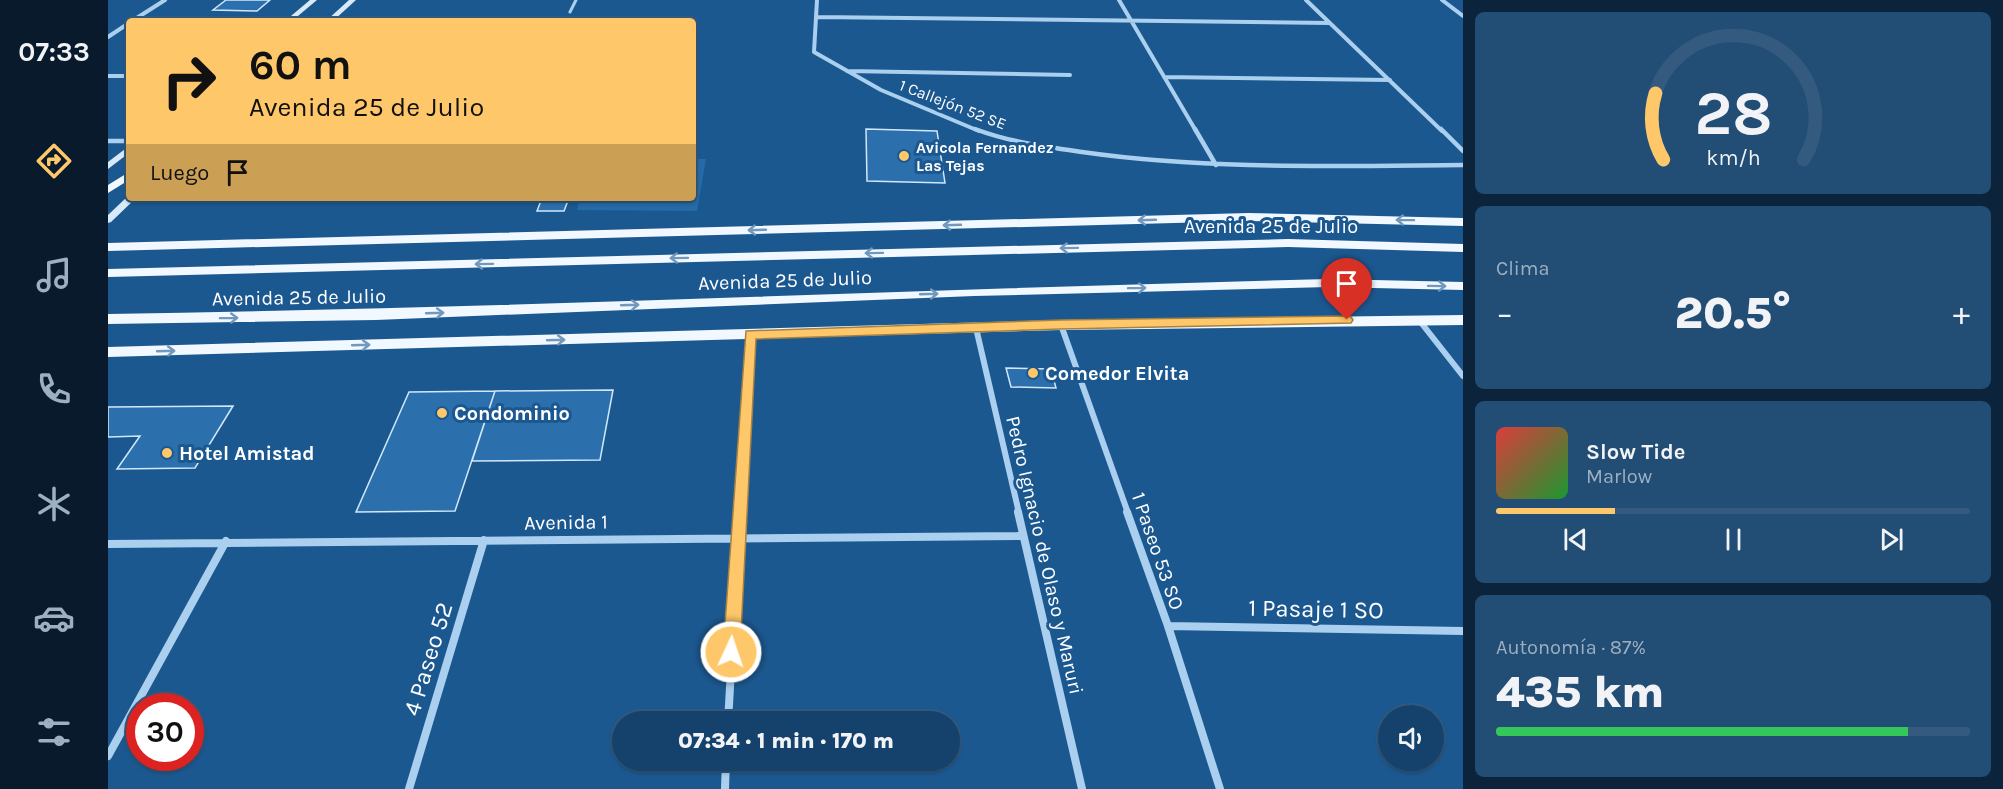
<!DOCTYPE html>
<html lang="es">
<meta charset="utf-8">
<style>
:root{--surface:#15426c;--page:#224d74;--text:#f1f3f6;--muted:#9db0c2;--line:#345b7f;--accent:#fec769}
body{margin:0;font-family:Karla,sans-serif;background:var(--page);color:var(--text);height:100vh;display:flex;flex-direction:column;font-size:22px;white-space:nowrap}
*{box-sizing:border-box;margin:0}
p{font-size:20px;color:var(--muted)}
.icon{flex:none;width:33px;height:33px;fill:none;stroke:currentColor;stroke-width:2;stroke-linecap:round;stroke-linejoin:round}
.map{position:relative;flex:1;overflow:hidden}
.sheet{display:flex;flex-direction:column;gap:12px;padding:12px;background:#0c243b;width:540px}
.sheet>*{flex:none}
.guide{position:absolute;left:18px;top:18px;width:570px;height:183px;border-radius:6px;box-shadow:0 2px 4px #0004,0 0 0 2px var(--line);background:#fec769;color:#111;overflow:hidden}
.controls{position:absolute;left:1270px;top:705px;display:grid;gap:12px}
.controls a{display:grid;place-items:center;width:66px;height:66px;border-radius:50%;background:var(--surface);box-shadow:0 2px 4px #0004,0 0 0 2px var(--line);font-size:30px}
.speed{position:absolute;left:18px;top:693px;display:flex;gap:12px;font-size:30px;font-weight:700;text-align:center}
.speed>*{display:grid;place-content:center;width:78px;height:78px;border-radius:50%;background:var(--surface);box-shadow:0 2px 4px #0004,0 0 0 2px var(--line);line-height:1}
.speed .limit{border:9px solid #d22;background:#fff;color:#111}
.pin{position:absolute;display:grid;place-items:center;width:51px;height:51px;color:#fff;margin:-62px -26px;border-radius:50% 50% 50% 0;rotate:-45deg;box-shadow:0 0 6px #0007}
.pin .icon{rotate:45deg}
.me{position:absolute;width:66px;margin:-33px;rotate:3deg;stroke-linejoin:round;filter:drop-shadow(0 0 4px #0008)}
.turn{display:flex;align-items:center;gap:21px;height:126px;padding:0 24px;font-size:27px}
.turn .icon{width:78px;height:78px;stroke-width:2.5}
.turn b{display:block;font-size:42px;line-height:51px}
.then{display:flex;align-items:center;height:57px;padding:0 24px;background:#0003;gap:12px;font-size:22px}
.big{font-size:45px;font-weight:800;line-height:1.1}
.sheet .card{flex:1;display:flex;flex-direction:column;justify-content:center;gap:9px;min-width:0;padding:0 21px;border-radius:9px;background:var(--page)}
.sheet .dial{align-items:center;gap:0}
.dial svg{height:156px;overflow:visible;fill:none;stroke:var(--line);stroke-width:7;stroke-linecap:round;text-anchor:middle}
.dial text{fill:var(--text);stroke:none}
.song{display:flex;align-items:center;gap:18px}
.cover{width:72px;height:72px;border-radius:9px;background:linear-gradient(135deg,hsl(0 70% 55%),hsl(130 70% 35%))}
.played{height:6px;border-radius:3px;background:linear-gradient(90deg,var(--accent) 25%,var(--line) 25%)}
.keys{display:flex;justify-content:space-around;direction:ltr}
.heat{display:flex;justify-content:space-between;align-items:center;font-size:33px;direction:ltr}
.charge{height:9px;border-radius:4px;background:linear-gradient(90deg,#34c759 87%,var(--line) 0)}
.trip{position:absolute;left:504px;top:711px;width:348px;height:60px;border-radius:30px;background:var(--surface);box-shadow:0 2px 4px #0004,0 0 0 2px var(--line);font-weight:800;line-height:60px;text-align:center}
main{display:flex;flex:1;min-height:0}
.dock{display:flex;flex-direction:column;width:108px;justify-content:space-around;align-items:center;background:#081a2b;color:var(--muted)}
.dock .icon{width:42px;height:42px}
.dock .current{color:var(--accent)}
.dock b{font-size:27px;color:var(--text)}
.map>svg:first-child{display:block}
</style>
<main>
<nav class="dock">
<b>07:33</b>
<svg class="icon current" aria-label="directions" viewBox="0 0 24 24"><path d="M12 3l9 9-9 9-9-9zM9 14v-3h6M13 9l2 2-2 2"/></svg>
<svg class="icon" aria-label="music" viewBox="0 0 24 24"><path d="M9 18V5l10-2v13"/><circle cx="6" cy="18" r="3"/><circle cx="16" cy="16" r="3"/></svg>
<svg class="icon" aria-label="phone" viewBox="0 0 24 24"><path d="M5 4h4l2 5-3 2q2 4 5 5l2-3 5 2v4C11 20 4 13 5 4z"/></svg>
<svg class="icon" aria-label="climate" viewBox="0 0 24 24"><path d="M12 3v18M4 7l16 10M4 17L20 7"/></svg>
<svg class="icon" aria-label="car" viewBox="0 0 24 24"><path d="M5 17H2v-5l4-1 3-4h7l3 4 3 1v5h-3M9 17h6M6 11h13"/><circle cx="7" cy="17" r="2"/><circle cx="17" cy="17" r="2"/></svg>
<svg class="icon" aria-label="filters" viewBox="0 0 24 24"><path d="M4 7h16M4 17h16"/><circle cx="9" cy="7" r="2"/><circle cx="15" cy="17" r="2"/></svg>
</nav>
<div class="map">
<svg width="1355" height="789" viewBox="0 0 1355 789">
<rect width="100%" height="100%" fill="#1c5890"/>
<path fill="#256ba8" d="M 585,159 L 598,159 L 589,211 L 469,210 L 472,198 L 585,198 Z"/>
<path fill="#2b70ad" stroke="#d1e7fa" stroke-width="1.5" d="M 118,0 L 162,0 L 149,11 L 105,10 Z
M 758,129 L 829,131 L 837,183 L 759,181 Z
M 434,198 L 461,198 L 456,211 L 429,211 Z
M 898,368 L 943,369 L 948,388 L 903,387 Z
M 505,390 L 492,460 L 364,461 L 387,391 Z
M 387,391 L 347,511 L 248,512 L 301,392 Z
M 125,406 L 87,468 L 9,469 L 32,436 L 0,437 L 0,407 Z"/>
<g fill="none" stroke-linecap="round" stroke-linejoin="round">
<path stroke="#abcfee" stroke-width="3" d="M 462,12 L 468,0"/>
<path stroke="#abcfee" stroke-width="4" d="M 709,0 L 706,52 L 773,90 L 871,131
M 1011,0 L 1088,131
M 1198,0 L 1334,131
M 1334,0 L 1355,16
M 708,17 L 1222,23
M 24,21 L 57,0
M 0,37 L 21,23
M 739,71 L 962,75
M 0,76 L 21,76
M 1056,77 L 1282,80"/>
<path stroke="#abcfee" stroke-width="4.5" d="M 867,129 C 901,142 939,147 974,152 C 1100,170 1228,166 1355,165
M 1087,129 L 1108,165
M 1333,129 L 1355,151
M 0,141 L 21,141"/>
<path stroke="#abcfee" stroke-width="6" d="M 1311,320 L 1355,376
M 953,325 L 1020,513
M 868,328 L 911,513
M 632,513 L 642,334"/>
<path stroke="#abcfee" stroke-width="8" d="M 910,512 L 974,789
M 1019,512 L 1060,626 L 1112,789
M 0,544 L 915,536
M 1060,626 L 1355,631
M 620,722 L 632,512
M 0,756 L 118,541
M 301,789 L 376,540
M 617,789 L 618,760"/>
<path fill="#d8e9fa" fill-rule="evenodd" d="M 202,0 L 209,0 L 184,21 L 177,21 Z
M 241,0 L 248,0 L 225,21 L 218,21 Z
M 21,146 L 21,153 L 0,169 L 0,162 Z
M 20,196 L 21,198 L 28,198 L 3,222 L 0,223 L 0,215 Z"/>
<path fill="#f2f8ff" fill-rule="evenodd" d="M 21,172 L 21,180 L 0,193 L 0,185 Z
M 1141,213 L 1355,218 L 1355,226 L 1141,221 L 0,251 L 0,243 Z
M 1180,239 L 1355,244 L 1355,252 L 1180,247 L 0,277 L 0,269 Z
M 1221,279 L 1355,282 L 1355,290 L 1221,287 L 866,296 L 268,320 L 0,324 L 0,314 C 407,308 814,289 1221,279 Z
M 1355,315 L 1355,325 L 953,330 L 0,357 L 0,347 L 953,320 Z"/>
</g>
<defs><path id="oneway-shaft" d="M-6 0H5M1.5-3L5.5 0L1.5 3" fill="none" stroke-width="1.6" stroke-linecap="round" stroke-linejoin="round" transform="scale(1.5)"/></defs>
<g stroke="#7298bc">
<use href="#oneway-shaft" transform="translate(1039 220) rotate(178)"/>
<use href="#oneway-shaft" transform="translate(1297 220) rotate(-179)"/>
<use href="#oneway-shaft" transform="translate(844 225) rotate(178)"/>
<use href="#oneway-shaft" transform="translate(649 230) rotate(178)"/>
<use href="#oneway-shaft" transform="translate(961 248) rotate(179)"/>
<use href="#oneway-shaft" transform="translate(766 253) rotate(179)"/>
<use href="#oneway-shaft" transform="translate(571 258) rotate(179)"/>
<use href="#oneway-shaft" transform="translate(376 264) rotate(179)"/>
<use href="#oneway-shaft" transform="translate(1329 286) rotate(1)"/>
<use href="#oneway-shaft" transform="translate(1029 288) rotate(-1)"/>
<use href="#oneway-shaft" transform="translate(821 294) rotate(-2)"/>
<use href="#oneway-shaft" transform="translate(522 305) rotate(-2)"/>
<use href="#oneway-shaft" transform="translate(327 313) rotate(-2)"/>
<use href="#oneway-shaft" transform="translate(121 318) rotate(-1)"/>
<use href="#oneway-shaft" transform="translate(448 340) rotate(-2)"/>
<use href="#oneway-shaft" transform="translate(253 345) rotate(-2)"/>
<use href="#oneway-shaft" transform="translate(58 351) rotate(-2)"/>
</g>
<path fill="#fec769" stroke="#a58144" stroke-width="1.5" d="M 1239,316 L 1243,317 L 1245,320 L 1243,323 L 953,329 L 648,339 L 632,652 L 630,658 L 623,661 L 617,658 L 615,652 L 638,331 L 953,320 Z"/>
<g fill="#fec769" stroke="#1c5890" stroke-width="2">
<circle cx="796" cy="156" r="6"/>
<circle cx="925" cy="373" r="6"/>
<circle cx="334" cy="413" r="6"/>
<circle cx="59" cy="453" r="6"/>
</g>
<g text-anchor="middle" stroke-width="6" stroke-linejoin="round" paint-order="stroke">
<g font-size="16" fill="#fff" stroke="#1c5890">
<text transform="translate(845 104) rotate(21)" y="6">1 Callejón 52 SE</text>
</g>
<g font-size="16" font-weight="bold" fill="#fff" stroke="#1c5890" text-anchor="start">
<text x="808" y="153">Avicola Fernandez<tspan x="808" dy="18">Las Tejas</tspan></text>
</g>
<g font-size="20" fill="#fff" stroke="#1c5890">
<text x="1163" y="233">Avenida 25 de Julio</text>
<text transform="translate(677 280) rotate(-2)" y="7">Avenida 25 de Julio</text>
<text transform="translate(191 297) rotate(-1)" y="7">Avenida 25 de Julio</text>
<text transform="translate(458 522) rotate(-1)" y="7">Avenida 1</text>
<text transform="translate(1050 551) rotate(71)" y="7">1 Paseo 53 SO</text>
<text transform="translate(937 555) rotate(77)" y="7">Pedro Ignacio de Olaso y Maruri</text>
</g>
<g font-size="20" font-weight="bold" fill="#fff" stroke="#1c5890" text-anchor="start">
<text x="937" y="380">Comedor Elvita</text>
<text x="346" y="420">Condominio</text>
<text x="71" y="460">Hotel Amistad</text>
</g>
<g font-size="24" fill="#fff" stroke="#1c5890">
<text transform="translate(1208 609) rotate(1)" y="8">1 Pasaje 1 SO</text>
<text transform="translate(320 659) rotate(-73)" y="8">4 Paseo 52</text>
</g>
</g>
</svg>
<div class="controls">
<a><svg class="icon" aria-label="sound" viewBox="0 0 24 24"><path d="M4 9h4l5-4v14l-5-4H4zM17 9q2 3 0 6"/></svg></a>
</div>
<div class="speed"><div class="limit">30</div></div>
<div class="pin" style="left:1239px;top:320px;background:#d93025"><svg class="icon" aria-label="arrive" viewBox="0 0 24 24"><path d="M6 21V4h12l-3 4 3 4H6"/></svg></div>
<svg class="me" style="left:623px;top:652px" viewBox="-20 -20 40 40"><circle r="17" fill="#fec769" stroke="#fff" stroke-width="3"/><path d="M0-11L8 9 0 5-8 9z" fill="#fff"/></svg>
<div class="trip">07:34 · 1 min · 170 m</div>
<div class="guide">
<div class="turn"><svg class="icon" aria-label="right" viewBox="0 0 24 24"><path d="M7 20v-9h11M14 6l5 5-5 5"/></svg><div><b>60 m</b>Avenida 25 de Julio</div></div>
<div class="then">Luego<svg class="icon" aria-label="arrive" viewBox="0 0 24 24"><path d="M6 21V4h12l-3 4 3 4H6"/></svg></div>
</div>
</div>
<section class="sheet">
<div class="card dial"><svg viewBox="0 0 100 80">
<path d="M14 69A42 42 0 1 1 86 69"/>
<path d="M14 69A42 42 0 0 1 10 35" stroke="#fec769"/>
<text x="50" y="56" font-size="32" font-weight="700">28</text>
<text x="50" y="72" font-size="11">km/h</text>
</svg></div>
<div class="card"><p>Clima</p>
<div class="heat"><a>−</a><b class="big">20.5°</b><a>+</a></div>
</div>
<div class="card">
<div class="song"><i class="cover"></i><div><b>Slow Tide</b><p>Marlow</p></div></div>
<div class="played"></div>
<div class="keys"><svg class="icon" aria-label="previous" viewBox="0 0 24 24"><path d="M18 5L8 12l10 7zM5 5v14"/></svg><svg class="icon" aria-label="pause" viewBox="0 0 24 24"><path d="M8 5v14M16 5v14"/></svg><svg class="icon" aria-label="next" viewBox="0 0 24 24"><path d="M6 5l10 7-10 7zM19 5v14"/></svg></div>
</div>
<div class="card"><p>Autonomía · 87%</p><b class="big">435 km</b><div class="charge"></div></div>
</section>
</main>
